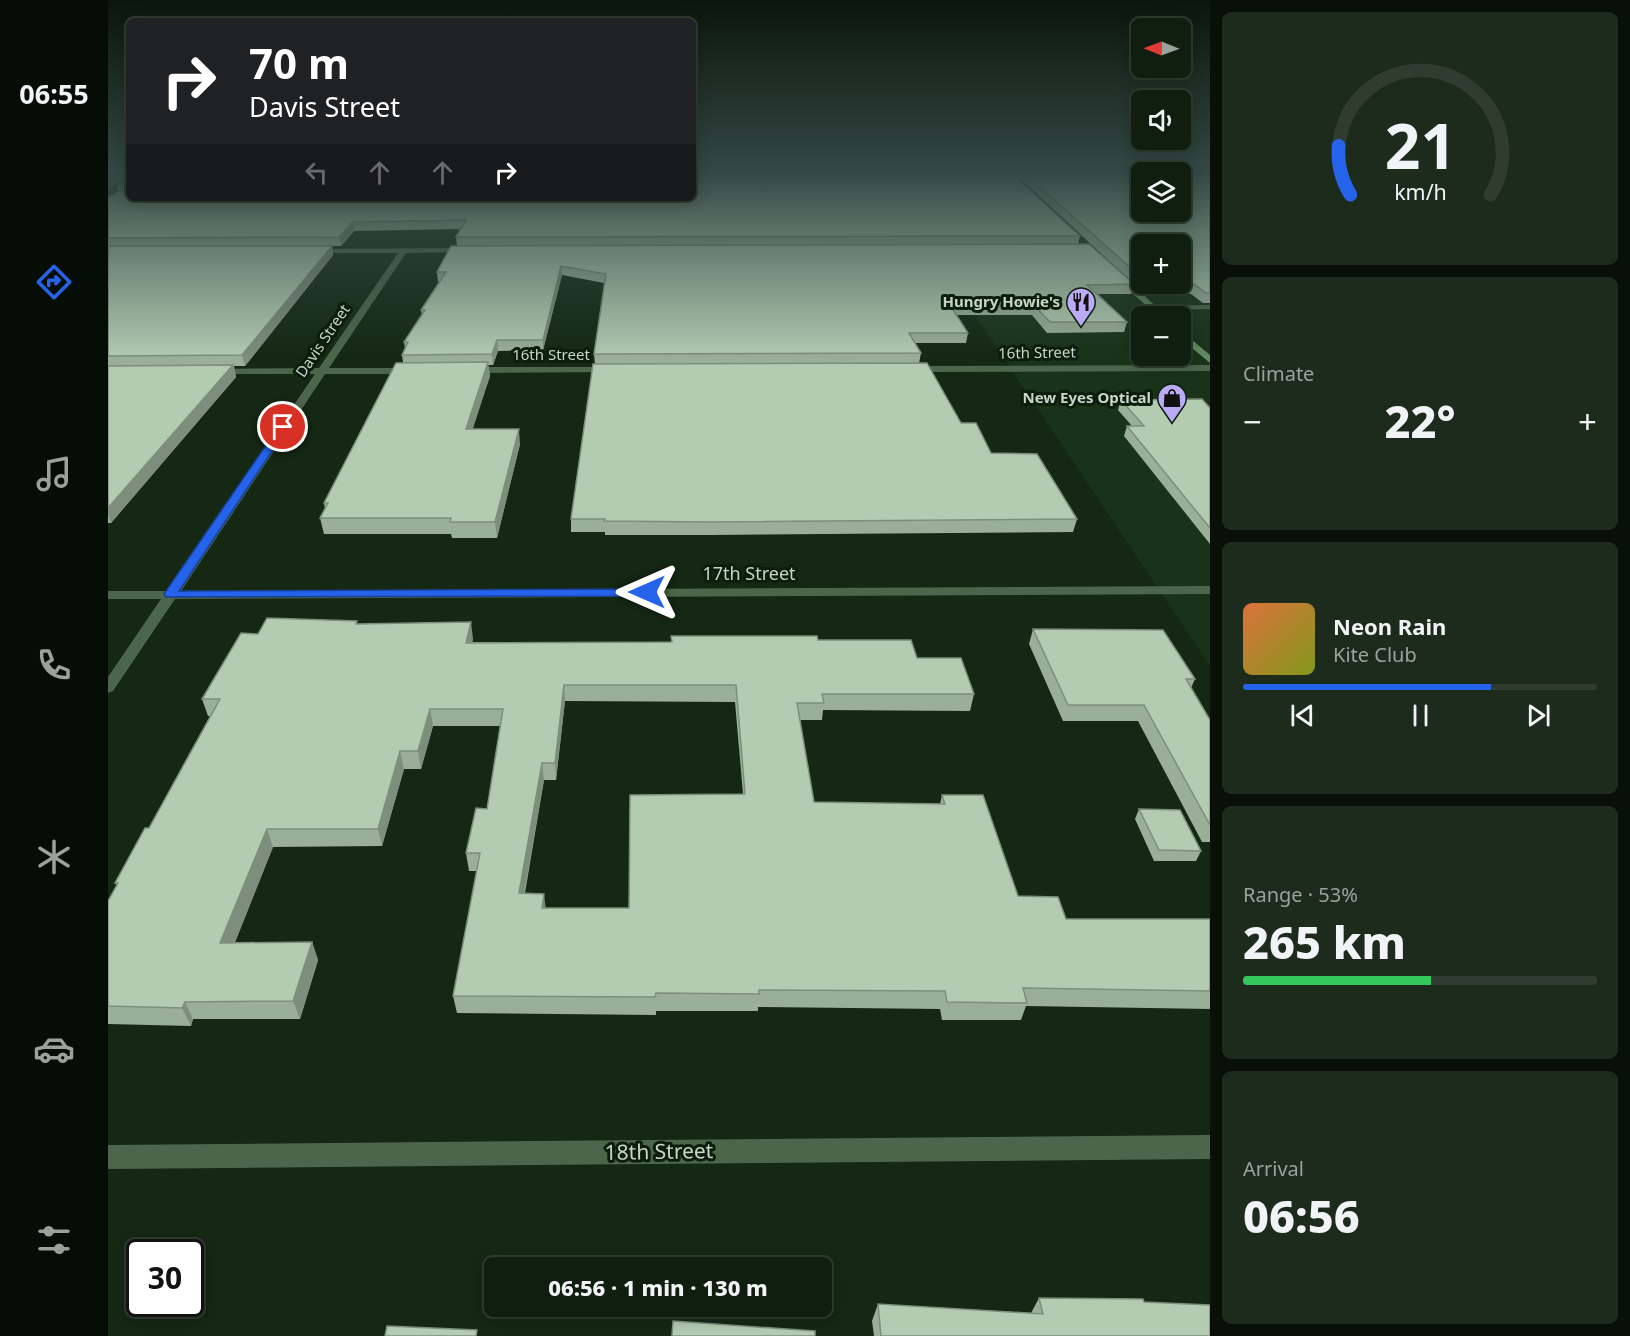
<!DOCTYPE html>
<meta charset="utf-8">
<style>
:root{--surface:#0f1e0f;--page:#1d2b1d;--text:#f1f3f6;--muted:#9ba29e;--line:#2f3c2f;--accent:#2563eb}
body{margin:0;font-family:"Noto Sans",sans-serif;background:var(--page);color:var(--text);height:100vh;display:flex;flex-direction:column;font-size:22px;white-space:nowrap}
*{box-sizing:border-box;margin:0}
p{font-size:20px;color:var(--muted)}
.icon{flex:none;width:33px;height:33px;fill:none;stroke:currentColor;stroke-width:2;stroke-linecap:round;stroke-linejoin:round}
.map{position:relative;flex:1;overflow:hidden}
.side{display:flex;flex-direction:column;gap:12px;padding:12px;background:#081008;width:420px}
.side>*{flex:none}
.guide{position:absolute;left:18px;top:18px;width:570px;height:183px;border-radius:9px;box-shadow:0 3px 15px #0003,0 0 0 2px var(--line);background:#202124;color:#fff;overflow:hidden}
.needle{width:39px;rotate:271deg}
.buttons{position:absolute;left:1023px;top:18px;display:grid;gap:12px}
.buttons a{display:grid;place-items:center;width:60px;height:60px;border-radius:9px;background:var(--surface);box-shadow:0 3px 15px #0003,0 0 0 2px var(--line);font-size:30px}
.speed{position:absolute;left:18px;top:1239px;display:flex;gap:12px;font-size:30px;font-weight:700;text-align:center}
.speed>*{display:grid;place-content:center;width:78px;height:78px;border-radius:50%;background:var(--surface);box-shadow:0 3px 15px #0003,0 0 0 2px var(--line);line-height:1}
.speed .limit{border:3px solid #111;border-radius:9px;background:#fff;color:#111}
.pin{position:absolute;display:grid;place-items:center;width:51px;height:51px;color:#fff;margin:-26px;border:3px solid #fff;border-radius:50%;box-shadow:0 2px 6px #0007}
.me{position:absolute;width:66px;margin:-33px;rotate:270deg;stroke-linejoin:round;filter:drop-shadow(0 0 4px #0008)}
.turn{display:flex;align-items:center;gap:21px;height:126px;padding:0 24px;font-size:27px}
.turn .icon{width:78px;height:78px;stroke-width:2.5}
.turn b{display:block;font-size:42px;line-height:51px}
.lanes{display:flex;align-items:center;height:57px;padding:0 24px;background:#0003;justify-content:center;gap:30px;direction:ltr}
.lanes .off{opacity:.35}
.big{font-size:45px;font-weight:800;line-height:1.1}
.side .widget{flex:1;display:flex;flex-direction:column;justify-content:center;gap:9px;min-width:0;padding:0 21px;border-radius:9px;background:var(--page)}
.side .dial{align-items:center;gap:0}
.dial svg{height:156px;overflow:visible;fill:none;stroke:var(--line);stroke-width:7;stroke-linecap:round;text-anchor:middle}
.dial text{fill:var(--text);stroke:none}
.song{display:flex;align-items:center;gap:18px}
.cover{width:72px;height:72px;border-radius:9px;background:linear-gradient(135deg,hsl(20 70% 55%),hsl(70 70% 35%))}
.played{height:6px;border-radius:3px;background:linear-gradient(90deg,var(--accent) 70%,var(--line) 70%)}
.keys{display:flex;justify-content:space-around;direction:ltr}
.heat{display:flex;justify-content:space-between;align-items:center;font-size:33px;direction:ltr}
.charge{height:9px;border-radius:4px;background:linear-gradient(90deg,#34c759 53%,var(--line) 0)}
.trip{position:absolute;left:376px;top:1257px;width:348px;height:60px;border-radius:9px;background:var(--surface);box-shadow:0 3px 15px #0003,0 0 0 2px var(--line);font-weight:800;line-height:60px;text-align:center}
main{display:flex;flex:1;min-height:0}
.tabs{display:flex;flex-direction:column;width:108px;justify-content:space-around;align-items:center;background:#060c06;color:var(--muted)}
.tabs .icon{width:42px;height:42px}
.tabs .selected{color:var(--accent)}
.tabs b{font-size:27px;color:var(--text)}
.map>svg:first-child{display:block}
</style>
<main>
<nav class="tabs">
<b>06:55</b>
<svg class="icon selected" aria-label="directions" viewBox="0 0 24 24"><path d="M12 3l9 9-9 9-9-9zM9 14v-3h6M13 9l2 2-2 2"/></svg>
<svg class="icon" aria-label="music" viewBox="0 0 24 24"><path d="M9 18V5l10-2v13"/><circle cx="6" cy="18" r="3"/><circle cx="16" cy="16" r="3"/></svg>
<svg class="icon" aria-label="phone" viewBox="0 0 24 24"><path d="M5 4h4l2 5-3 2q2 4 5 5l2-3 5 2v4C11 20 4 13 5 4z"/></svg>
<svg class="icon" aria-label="climate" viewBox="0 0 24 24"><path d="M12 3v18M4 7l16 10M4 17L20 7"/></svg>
<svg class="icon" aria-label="car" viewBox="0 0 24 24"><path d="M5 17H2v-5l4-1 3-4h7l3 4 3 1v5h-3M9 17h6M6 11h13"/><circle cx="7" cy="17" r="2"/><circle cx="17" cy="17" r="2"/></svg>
<svg class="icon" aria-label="filters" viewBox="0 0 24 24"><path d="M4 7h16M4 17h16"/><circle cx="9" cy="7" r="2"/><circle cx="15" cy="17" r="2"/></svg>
</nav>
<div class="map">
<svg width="1102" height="1336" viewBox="0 0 1102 1336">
<rect width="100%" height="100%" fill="#142814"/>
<path fill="#19331a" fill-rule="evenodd" d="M 771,172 L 898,172 L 971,240 L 1102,239 L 1102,666 ZM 1034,244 L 1072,244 L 1072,284 L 1034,284 ZM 1034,316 L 1072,316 L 1072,356 L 1034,356 Z"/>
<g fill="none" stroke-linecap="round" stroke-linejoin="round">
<path fill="#4c664c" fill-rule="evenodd" d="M 21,172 L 21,176 L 0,188 L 0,183 Z
M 360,248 L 363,252 L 298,253 L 221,368 L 303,368 L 308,371 L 303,374 L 217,374 L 73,591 L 1102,586 L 1102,594 L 67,599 L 5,691 L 0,693 L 0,677 L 53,599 L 0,599 L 0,591 L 59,591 L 207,374 L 108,374 L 105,373 L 105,369 L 211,368 L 290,253 L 204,253 L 201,249 Z
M 1102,305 L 1102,309 L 1045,310 L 1041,308 L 1045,306 Z
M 1102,365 L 1102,371 L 804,372 L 799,369 L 804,366 Z
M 504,367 L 509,370 L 507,372 L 363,373 L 358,370 L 363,367 Z
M 1102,1135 L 1102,1159 L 0,1169 L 0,1145 Z"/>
<path fill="#638c62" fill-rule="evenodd" d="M 1010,274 L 1013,274 L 1058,316 L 1050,316 L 1007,278 L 1007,274 Z
M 1072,330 L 1102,355 L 1102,363 L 1072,338 Z"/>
</g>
<path fill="#99af98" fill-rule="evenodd" d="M 905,172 L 1102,172 L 1102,303 L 1095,303 L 1083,294 L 1037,294 ZM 1034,244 L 1072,284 L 1034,284 Z
M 9,187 L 972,236 L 970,244 L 1026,284 L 1023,294 L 990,294 L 1019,322 L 1016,332 L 939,333 L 924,315 L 848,315 L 860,333 L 858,343 L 807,343 L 813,353 L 811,363 L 853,423 L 883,453 L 969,519 L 965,532 L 602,535 L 497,535 L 497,532 L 463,532 L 463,519 L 487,364 L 486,354 L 496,283 L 454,275 L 435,350 L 390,351 L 385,365 L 380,365 L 382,376 L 364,429 L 412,444 L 389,538 L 344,538 L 343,534 L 216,534 L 212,518 L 217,509 L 216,503 L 295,362 L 294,355 L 297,348 L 296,342 L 314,315 L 313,310 L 332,282 L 330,282 L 329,272 L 349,246 L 348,237 L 353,229 L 246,231 L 233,246 L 224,246 L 225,255 L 137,366 L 126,366 L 128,377 L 3,523 L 0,523 L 0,198 L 11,192 Z
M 1013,400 L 1102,408 L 1102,544 L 1016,436 L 1019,426 L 1024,426 L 1010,410 Z
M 250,624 L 365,639 L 364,642 L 563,642 L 563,636 L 710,640 L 809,658 L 866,694 L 862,711 L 715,710 L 714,720 L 692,720 L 706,802 L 832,804 L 834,795 L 910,896 L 958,919 L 1102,919 L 1102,1009 L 918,1006 L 913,1020 L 834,1020 L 832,1009 L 650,1007 L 650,1011 L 548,1011 L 548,1015 L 349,1013 L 345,996 L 369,871 L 361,871 L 358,853 L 379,809 L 392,726 L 325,726 L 313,769 L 296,769 L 274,846 L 165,847 L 127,942 L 204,942 L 210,960 L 192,1019 L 85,1019 L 83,1026 L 0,1024 L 0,901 L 9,886 L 7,883 L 41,828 L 102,716 L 100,716 L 94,699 L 150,634 ZM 457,701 L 627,702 L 635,794 L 521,908 L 437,908 L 417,893 L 436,780 L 448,780 Z
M 925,629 L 1087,679 L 1083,688 L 1102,720 L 1102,842 L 1094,842 L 1030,721 L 955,721 L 921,644 Z
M 1031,809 L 1093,851 L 1088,861 L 1046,861 L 1027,819 Z
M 931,1298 L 1036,1302 L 1102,1336 L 766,1336 L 764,1321 L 770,1304 L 923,1313 Z"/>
<path fill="#7d8e7c" d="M 245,222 L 246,231 L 233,246 L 231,237 Z
M 224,246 L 225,255 L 137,366 L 134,355 Z
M 453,266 L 454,275 L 435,350 L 435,340 Z
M 389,340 L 390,351 L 385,365 L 384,354 Z
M 380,362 L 382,376 L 360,444 L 358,429 Z
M 125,365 L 128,377 L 3,523 L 0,515 L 0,508 Z
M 411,429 L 412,444 L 389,538 L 387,522 Z
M 363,622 L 365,639 L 361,659 L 358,643 Z
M 456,685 L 457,701 L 448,780 L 447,763 Z
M 322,709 L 325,726 L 313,769 L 310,751 Z
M 292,751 L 296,769 L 274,846 L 270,829 Z
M 434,763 L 436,780 L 413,911 L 411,893 Z
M 159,829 L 165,847 L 120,960 L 112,943 Z
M 436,894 L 438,911 L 434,908 Z
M 204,942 L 210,960 L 192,1019 L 185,1001 Z
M 77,1002 L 85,1019 L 83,1026 L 74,1008 Z"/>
<path fill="#b2cbb1" stroke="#7d8e7c" stroke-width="1.5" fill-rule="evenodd" d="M 585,172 L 902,172 L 972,236 L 348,237 L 358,220 L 245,222 L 231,237 L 0,238 L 0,198 L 18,187 L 9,187 L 21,181 L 21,198 L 585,198 Z
M 915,172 L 1102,172 L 1102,293 L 1098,293 L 1086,284 L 1040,284 L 1072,284 L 1072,244 L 1034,244 L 1034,278 ZM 1034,172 L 1072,172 L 1072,212 L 1034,212 Z
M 981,244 L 1026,284 L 979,285 L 1019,322 L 942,322 L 926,305 L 842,305 L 860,333 L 801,333 L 813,353 L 486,354 L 498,274 L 453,266 L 435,340 L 389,340 L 384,354 L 294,355 L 300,342 L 296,342 L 317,310 L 313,310 L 338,272 L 329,272 L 343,246 Z
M 0,246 L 224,246 L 134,355 L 0,356 Z
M 380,362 L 358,429 L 411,429 L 387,522 L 342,522 L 343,518 L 212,518 L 220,503 L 216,503 L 288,363 Z
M 819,363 L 853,423 L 868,423 L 883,453 L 929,454 L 969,519 L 603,522 L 496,521 L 497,519 L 463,519 L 485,364 Z
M 125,365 L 0,508 L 0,366 Z
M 1094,399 L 1102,408 L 1102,528 L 1019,426 L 1036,426 L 1013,400 Z
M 159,618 L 249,621 L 248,624 L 363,622 L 358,643 L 564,642 L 563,636 L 709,636 L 710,640 L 803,640 L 809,658 L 853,658 L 866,694 L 714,694 L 716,703 L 689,703 L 706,802 L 837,804 L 834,795 L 875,795 L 910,896 L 950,897 L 958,919 L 1102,919 L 1102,991 L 915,988 L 919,1003 L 839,1002 L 837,991 L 651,990 L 651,994 L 548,993 L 547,997 L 345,996 L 372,853 L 358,853 L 368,808 L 379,809 L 395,709 L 322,709 L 310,751 L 292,751 L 270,829 L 159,829 L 112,943 L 204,942 L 185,1001 L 77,1002 L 74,1008 L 0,1006 L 0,901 L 10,883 L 7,883 L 37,828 L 41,828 L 112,699 L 94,699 L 133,633 L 150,634 ZM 456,685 L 628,685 L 637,794 L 522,795 L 521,908 L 434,908 L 436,894 L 411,893 L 434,763 L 447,763 Z
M 925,629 L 1055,630 L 1087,679 L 1078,679 L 1102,720 L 1102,825 L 1036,705 L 960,705 Z
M 1031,809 L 1072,810 L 1093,851 L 1051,850 Z
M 931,1298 L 1035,1299 L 1036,1302 L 1102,1305 L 1102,1336 L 773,1336 L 770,1304 L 935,1314 Z
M 565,1321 L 707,1331 L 707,1336 L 564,1336 Z
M 279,1326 L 369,1330 L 368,1336 L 277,1336 Z"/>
<linearGradient id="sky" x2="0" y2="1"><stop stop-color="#0b160b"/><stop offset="0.48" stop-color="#344845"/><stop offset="1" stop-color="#344845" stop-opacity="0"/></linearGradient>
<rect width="1102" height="359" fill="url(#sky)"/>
<path fill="#2563eb" stroke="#184099" stroke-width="1.5" d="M 172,425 L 180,427 L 71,591 L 539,589 L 545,592 L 539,596 L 58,597 L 56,594 Z"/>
<defs>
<g id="restaurant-pin" transform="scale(1.5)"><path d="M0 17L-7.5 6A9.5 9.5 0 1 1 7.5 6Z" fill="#bbaaf6" stroke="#0a1e0b"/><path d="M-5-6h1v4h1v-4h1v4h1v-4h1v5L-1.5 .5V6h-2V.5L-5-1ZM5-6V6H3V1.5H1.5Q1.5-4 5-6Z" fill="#111"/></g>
<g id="shop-pin" transform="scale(1.5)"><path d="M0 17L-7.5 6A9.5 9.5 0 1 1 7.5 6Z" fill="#bbaaf6" stroke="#0a1e0b"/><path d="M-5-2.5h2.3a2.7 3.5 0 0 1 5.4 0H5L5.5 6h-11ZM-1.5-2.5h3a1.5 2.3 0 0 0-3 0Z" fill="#111"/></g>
</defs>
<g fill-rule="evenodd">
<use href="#restaurant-pin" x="973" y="302"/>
<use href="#shop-pin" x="1064" y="398"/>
</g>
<g text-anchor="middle" stroke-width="6" stroke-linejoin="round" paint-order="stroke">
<g font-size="15" font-weight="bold" fill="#c8d5c8" stroke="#0a1e0b" text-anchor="end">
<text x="952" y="307">Hungry Howie's</text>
<text x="1043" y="403">New Eyes Optical</text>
</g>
<g font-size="15" fill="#c8d5c8" stroke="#0a1e0b">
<text transform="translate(215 341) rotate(-56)" y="5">Davis Street</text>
<text transform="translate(929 353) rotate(-1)" y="5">16th Street</text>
<text x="443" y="360">16th Street</text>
</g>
<g font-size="18" fill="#c8d5c8" stroke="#0a1e0b">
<text x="641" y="580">17th Street</text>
</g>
<g font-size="21" fill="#c8d5c8" stroke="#0a1e0b">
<text transform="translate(551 1152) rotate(-1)" y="7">18th Street</text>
</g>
</g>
</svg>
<div class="buttons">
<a><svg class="needle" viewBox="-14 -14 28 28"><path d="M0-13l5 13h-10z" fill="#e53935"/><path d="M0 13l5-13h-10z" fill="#9ba29e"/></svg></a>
<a><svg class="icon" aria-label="sound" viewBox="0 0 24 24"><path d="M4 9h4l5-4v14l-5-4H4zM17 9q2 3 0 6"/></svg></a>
<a><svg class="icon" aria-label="layers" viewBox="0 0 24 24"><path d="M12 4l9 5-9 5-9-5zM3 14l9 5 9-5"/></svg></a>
<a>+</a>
<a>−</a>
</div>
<div class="speed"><div class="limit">30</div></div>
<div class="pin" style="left:175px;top:427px;background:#d93025"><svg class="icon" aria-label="arrive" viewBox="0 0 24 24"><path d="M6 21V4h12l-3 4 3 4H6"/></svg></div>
<svg class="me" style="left:539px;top:592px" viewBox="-20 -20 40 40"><path d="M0-17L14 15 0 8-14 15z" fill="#2563eb" stroke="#fff" stroke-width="4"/></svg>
<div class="trip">06:56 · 1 min · 130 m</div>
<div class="guide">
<div class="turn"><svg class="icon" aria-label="right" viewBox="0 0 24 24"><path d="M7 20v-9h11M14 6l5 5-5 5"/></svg><div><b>70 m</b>Davis Street</div></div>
<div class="lanes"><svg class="icon off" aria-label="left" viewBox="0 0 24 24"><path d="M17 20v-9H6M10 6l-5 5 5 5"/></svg><svg class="icon off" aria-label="ahead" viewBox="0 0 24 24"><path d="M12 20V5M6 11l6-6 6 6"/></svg><svg class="icon off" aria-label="ahead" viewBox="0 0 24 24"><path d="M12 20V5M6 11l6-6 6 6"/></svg><svg class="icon" aria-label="right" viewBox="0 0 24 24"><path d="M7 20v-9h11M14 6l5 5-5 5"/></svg></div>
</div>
</div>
<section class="side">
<div class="widget dial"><svg viewBox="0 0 100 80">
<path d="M14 69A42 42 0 1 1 86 69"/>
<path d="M14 69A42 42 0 0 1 8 44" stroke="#2563eb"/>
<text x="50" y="56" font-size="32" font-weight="700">21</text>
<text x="50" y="72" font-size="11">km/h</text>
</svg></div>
<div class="widget"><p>Climate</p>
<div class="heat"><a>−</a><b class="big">22°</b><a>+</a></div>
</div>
<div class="widget">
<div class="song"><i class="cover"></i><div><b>Neon Rain</b><p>Kite Club</p></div></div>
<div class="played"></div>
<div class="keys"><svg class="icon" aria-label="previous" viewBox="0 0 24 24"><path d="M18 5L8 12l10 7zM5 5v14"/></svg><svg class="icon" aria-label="pause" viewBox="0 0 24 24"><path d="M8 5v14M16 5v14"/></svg><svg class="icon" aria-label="next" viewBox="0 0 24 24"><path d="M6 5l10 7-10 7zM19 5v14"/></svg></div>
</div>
<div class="widget"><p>Range · 53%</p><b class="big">265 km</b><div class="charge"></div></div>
<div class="widget"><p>Arrival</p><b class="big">06:56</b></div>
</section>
</main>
